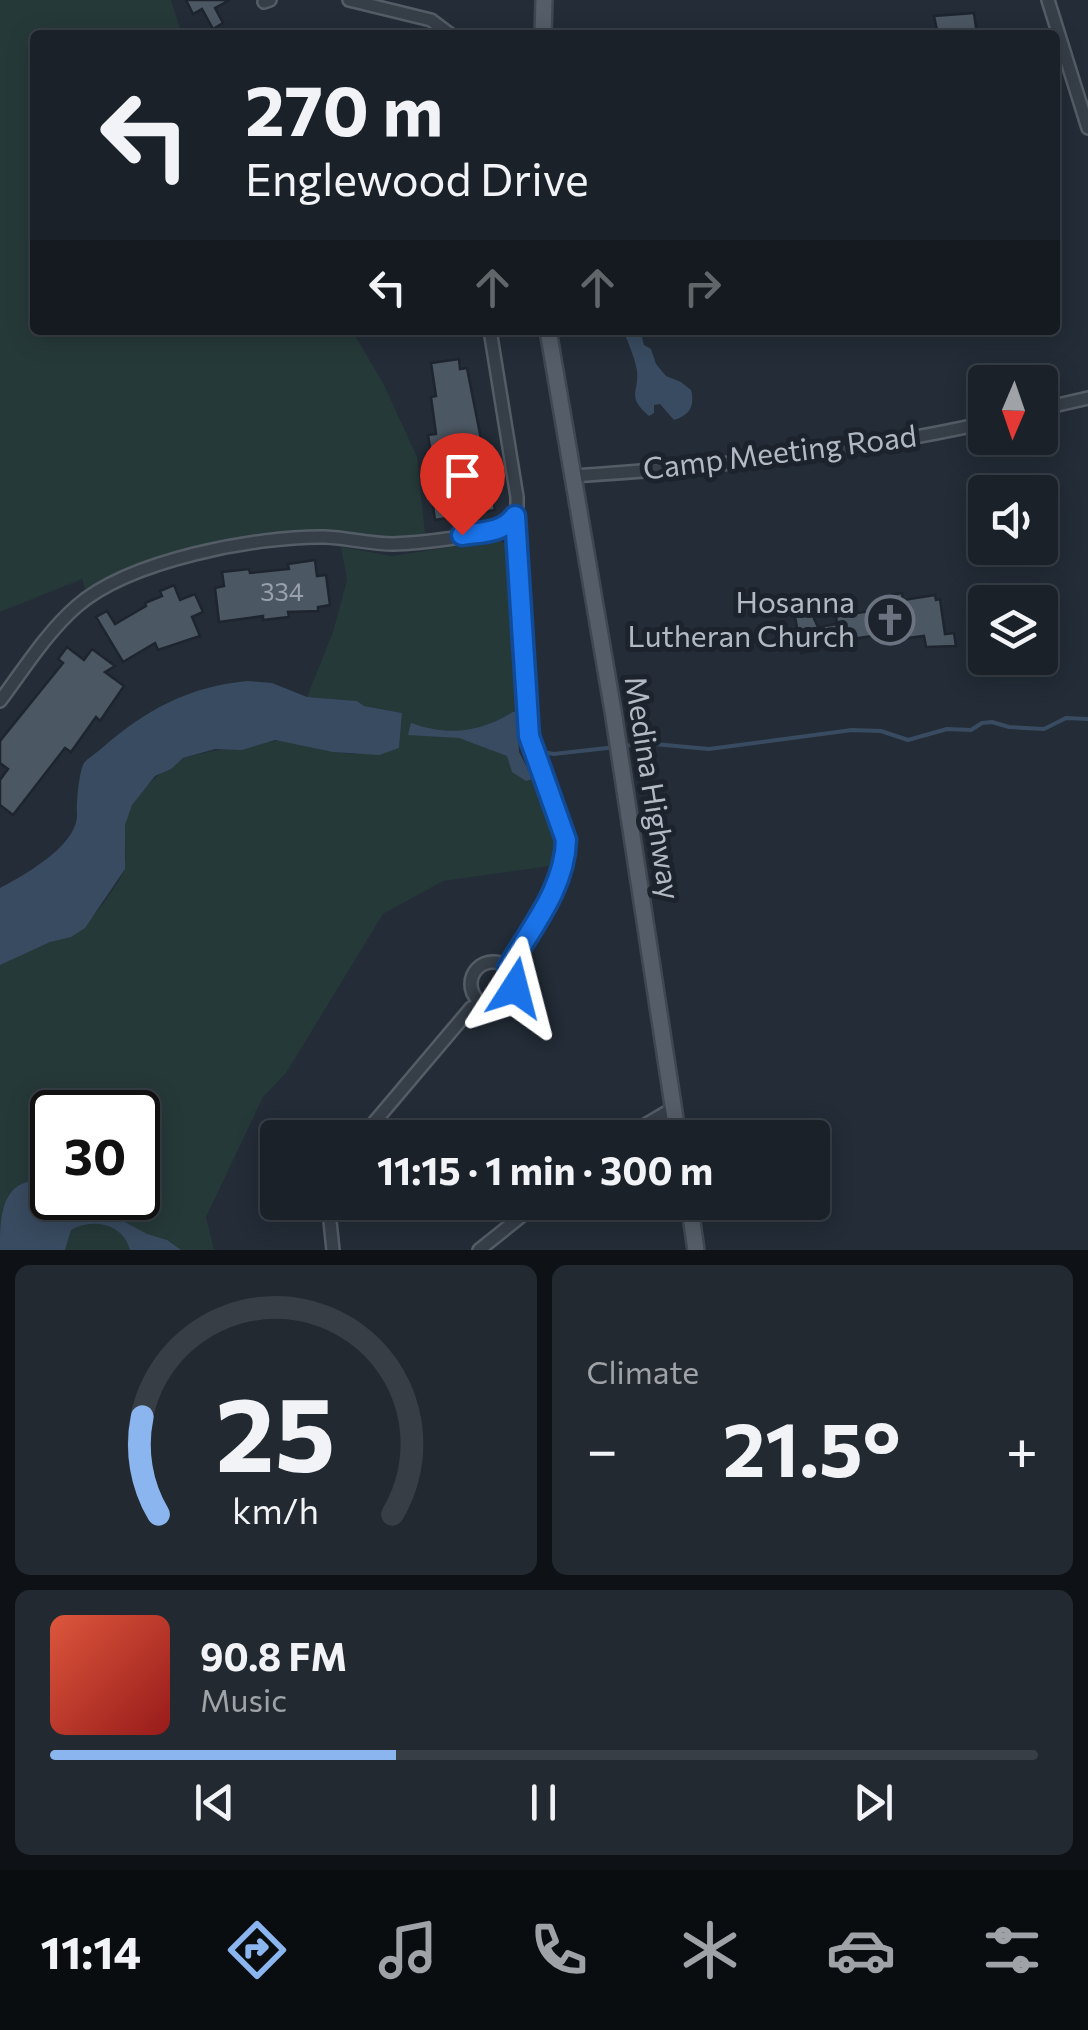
<!DOCTYPE html>
<meta charset="utf-8">
<style>
:root{--surface:#1a2129;--page:#232931;--text:#f1f3f6;--muted:#9fa3a8;--line:#383e46;--accent:#8bb5ef}
body{margin:0;font-family:Commissioner,sans-serif;background:var(--page);color:var(--text);height:100vh;display:flex;flex-direction:column;font-size:38px;white-space:nowrap}
*{box-sizing:border-box;margin:0}
p{font-size:32px;color:var(--muted)}
.icon{flex:none;width:55px;height:55px;fill:none;stroke:currentColor;stroke-width:2;stroke-linecap:round;stroke-linejoin:round}
.map{position:relative;height:1250px;overflow:hidden}
.drawer{display:flex;flex-direction:column;gap:15px;padding:15px;background:#0e1217;flex:1}
.drawer>*{flex:none}
.hud{position:absolute;left:30px;top:30px;width:1030px;height:305px;border-radius:10px;box-shadow:0 5px 25px #0003,0 0 0 2px var(--line);background:#1a2129;color:var(--text);overflow:hidden}
.needle{width:65px;rotate:182deg}
.fabs{position:absolute;left:968px;top:365px;display:grid;gap:20px}
.fabs a{display:grid;place-items:center;width:90px;height:90px;border-radius:10px;background:var(--surface);box-shadow:0 5px 25px #0003,0 0 0 2px var(--line);font-size:50px}
.speed{position:absolute;left:30px;top:1090px;display:flex;gap:20px;font-size:50px;font-weight:700;text-align:center}
.speed>*{display:grid;place-content:center;width:130px;height:130px;border-radius:50%;background:var(--surface);box-shadow:0 5px 25px #0003,0 0 0 2px var(--line);line-height:1}
.speed .limit{border:5px solid #111;border-radius:15px;background:#fff;color:#111}
.pin{position:absolute;display:grid;place-items:center;width:85px;height:85px;color:#fff;margin:-102px -42px;border-radius:50% 50% 50% 0;rotate:-45deg;box-shadow:0 0 10px #0007}
.pin .icon{rotate:45deg}
.me{position:absolute;width:110px;margin:-55px;rotate:9deg;stroke-linejoin:round;filter:drop-shadow(0 0 8px #0008)}
.turn{display:flex;align-items:center;gap:35px;height:210px;padding:0 50px;font-size:45px}
.turn .icon{width:130px;height:130px;stroke-width:2.5}
.turn b{display:block;font-size:70px;line-height:85px}
.lanes{display:flex;align-items:center;height:95px;padding:0 50px;background:#0003;justify-content:center;gap:50px;direction:ltr}
.lanes .off{opacity:.35}
.big{font-size:75px;font-weight:700;line-height:1.1}
.drawer .card{flex:1;display:flex;flex-direction:column;justify-content:center;gap:15px;min-width:0;padding:0 35px;border-radius:15px;background:var(--page)}
.drawer .dial{align-items:center;gap:0}
.dial svg{height:260px;overflow:visible;fill:none;stroke:var(--line);stroke-width:7;stroke-linecap:round;text-anchor:middle}
.dial text{fill:var(--text);stroke:none}
.song{display:flex;align-items:center;gap:30px}
.cover{width:120px;height:120px;border-radius:15px;background:linear-gradient(135deg,hsl(10 70% 55%),hsl(0 70% 35%))}
.played{height:10px;border-radius:5px;background:linear-gradient(90deg,var(--accent) 35%,var(--line) 35%)}
.keys{display:flex;justify-content:space-around;direction:ltr}
.heat{display:flex;justify-content:space-between;align-items:center;font-size:55px;direction:ltr}
.drawer .tiles{flex:1;display:grid;gap:15px;grid-template-columns:1fr 1fr}
.card:last-child{grid-column:span 2}
.trip{position:absolute;left:260px;top:1120px;width:570px;height:100px;border-radius:10px;background:var(--surface);box-shadow:0 5px 25px #0003,0 0 0 2px var(--line);font-weight:700;line-height:100px;text-align:center}
.tab-bar{display:flex;height:160px;justify-content:space-around;align-items:center;background:#0a0d10;color:var(--muted)}
.tab-bar .icon{width:70px;height:70px}
.tab-bar .on{color:var(--accent)}
.tab-bar b{font-size:45px;color:var(--text)}
.map>svg:first-child{display:block}
</style>
<div class="map">
<svg width="1088" height="1250" viewBox="0 0 1088 1250">
<rect width="100%" height="100%" fill="#232c37"/>
<path fill="#263939" fill-rule="evenodd" d="M 0,0 L 171,0 L 182,35 L 35,35 L 35,330 L 352,330 L 384,385 L 417,457 L 425,534 L 376,539 L 338,530 L 316,530 L 206,544 L 86,591 L 82,579 L 0,612 Z
M 497,540 L 512,546 L 521,669 L 516,726 L 519,752 L 560,836 L 557,865 L 443,881 L 383,914 L 286,1073 L 263,1097 L 206,1217 L 214,1250 L 0,1250 L 0,965 C 15,957 32,949 48,943 C 64,936 76,936 88,922 C 97,913 119,883 123,872 C 128,859 124,840 125,826 C 129,796 159,773 182,759 C 191,754 270,740 279,741 C 323,748 355,762 399,748 L 402,713 L 364,706 L 357,701 L 307,697 L 333,632 L 347,580 L 341,547 L 392,556 ZM 52,1112 L 138,1112 L 138,1198 L 52,1198 Z"/>
<path fill="#394b60" d="M 623,330 L 640,330 L 644,345 L 651,349 L 656,364 L 666,376 L 681,382 L 691,390 C 695,406 690,415 674,420 L 660,404 L 654,405 L 654,413 L 649,416 C 626,396 639,393 637,371 C 635,358 628,342 623,330 Z
M 248,681 L 272,683 L 307,697 L 357,701 L 364,706 L 402,713 L 399,748 L 379,755 L 333,752 L 275,740 L 242,750 L 215,749 L 183,758 L 171,769 L 155,776 L 132,805 L 125,825 L 125,869 L 85,928 L 71,937 L 50,942 L 0,965 L 0,888 C 23,876 77,846 77,815 C 76,805 79,771 84,763 C 89,757 97,753 102,748 C 145,710 190,686 248,681 Z
M 513,712 L 517,712 L 519,752 L 533,779 L 526,781 L 512,772 L 507,756 L 459,738 L 408,735 L 411,723 C 447,736 480,733 513,712 Z
M 27,1182 L 48,1189 L 62,1205 L 106,1212 L 147,1234 L 167,1240 L 181,1250 L 130,1250 C 124,1224 93,1217 71,1230 L 65,1250 L 0,1250 C 0,1224 0,1189 27,1182 Z"/>
<g fill="none" stroke-linecap="round" stroke-linejoin="round">
<path stroke="#394b60" stroke-width="4" d="M 625,746 L 643,743 L 709,749 L 852,730 L 881,731 L 908,740 L 947,729 L 971,730 L 982,723 L 992,722 L 1009,727 L 1044,729 L 1066,718 L 1088,719
M 536,751 L 554,754 L 616,747"/>
</g>
<path fill="#4b5763" stroke="#1e252f" stroke-width="2.5" d="M 186,0 L 230,0 L 215,8 L 223,23 L 213,29 L 202,9 L 193,14 Z
M 974,13 L 977,35 L 938,35 L 934,16 Z
M 459,359 L 460,369 L 467,368 L 495,510 L 435,520 L 426,454 L 431,453 L 428,435 L 436,434 L 431,397 L 436,396 L 431,363 Z
M 315,560 L 317,576 L 326,575 L 330,605 L 318,607 L 318,611 L 288,612 L 289,617 L 263,620 L 263,616 L 219,622 L 215,588 L 224,586 L 222,572 L 249,569 L 250,573 L 289,569 L 288,564 Z
M 174,585 L 180,600 L 195,594 L 203,612 L 192,617 L 200,636 L 158,650 L 155,643 L 123,662 L 96,617 L 107,611 L 115,624 L 146,606 L 145,603 L 162,596 L 160,591 Z
M 902,593 L 903,600 L 935,595 L 936,600 L 940,599 L 945,634 L 954,633 L 956,646 L 926,647 L 924,636 L 900,639 L 899,632 L 839,641 L 838,635 L 815,638 L 817,650 L 801,653 L 800,648 L 796,649 L 794,639 L 799,638 L 795,617 L 812,614 L 818,627 L 837,624 L 836,616 L 893,608 L 891,595 Z
M 67,647 L 84,660 L 92,649 L 115,666 L 105,672 L 124,686 L 100,721 L 96,717 L 71,752 L 65,748 L 13,815 L 0,805 L 0,780 L 8,769 L 0,763 L 0,741 L 63,663 L 58,659 Z"/>
<g fill="none" stroke-linecap="round" stroke-linejoin="round">
<g stroke="#545c66" stroke-width="16">
<path id="minor" d="M 349,0 L 431,20 L 451,35
M 1048,0 L 1088,128
M 264,2 L 270,0
M 1040,409 L 1088,398
M 573,476 C 712,467 850,453 985,423
M 0,701 C 24,669 47,632 77,606 C 130,560 256,536 325,537 C 348,538 370,544 393,544 C 422,543 480,536 507,527 L 517,509 L 517,497 L 490,330
M471 984a22 22 0 1 1 44 0a22 22 0 1 1-44 0Z
M 508,968 L 557,882 L 565,859 L 566,840 L 562,821 L 531,748 L 515,516
M 361,1138 L 471,1008 L 480,1003
M 623,1138 L 674,1108
M 328,1202 L 333,1250
M 479,1250 L 539,1202"/>
</g>
<g stroke="#404751" stroke-width="20">
<path id="major" d="M 543,35 L 544,0
M 548,330 L 613,711 L 678,1138
M 689,1202 L 696,1250"/>
</g>
<use href="#minor" stroke="#363e48" stroke-width="11"/>
<use href="#major" stroke="#545d68" stroke-width="15"/>
</g>
<g fill="none" stroke-linecap="round" stroke-linejoin="round">
<g stroke="#114b97" stroke-width="25">
<path id="route" d="M 462,535 C 482,532 503,533 515,516 L 529,736 L 566,840 C 565,888 531,928 508,968 L 515,988"/>
</g>
<use href="#route" stroke="#1a73e8" stroke-width="18"/>
</g>
<defs>
<g id="church-ring" transform="scale(2.5)"><circle r="9.5" fill="#1c232d" stroke="#6b7280" stroke-width="1.5"/><path d="M-1.2-6h2.4v3.5h3.3v2.4h-3.3V6h-2.4V-.1h-3.3v-2.4h3.3Z" fill="#6b7280"/></g>
</defs>
<g fill-rule="evenodd">
<use href="#church-ring" x="890" y="620"/>
</g>
<g text-anchor="middle" stroke-width="10" stroke-linejoin="round" paint-order="stroke">
<g font-size="25" fill="#98a0ac">
<text x="282" y="601">334</text>
</g>
<g font-size="30" fill="#b1b9c4" stroke="#1c232d">
<text transform="translate(780 453) rotate(-7)" y="10">Camp Meeting Road</text>
<text transform="translate(652 788) rotate(81)" y="10">Medina Highway</text>
</g>
<g font-size="30" fill="#b1b9c4" stroke="#1c232d" text-anchor="end">
<text x="855" y="613">Hosanna<tspan x="855" dy="34">Lutheran Church</tspan></text>
</g>
</g>
</svg>
<div class="fabs">
<a><svg class="needle" viewBox="-14 -14 28 28"><path d="M0-13l5 13h-10z" fill="#e53935"/><path d="M0 13l5-13h-10z" fill="#9fa3a8"/></svg></a>
<a><svg class="icon" aria-label="sound" viewBox="0 0 24 24"><path d="M4 9h4l5-4v14l-5-4H4zM17 9q2 3 0 6"/></svg></a>
<a><svg class="icon" aria-label="layers" viewBox="0 0 24 24"><path d="M12 4l9 5-9 5-9-5zM3 14l9 5 9-5"/></svg></a>
</div>
<div class="speed"><div class="limit">30</div></div>
<div class="pin" style="left:462px;top:535px;background:#d93025"><svg class="icon" aria-label="arrive" viewBox="0 0 24 24"><path d="M6 21V4h12l-3 4 3 4H6"/></svg></div>
<svg class="me" style="left:515px;top:988px" viewBox="-20 -20 40 40"><path d="M0-17L14 15 0 8-14 15z" fill="#1a73e8" stroke="#fff" stroke-width="4"/></svg>
<div class="trip">11:15 · 1 min · 300 m</div>
<div class="hud">
<div class="turn"><svg class="icon" aria-label="left" viewBox="0 0 24 24"><path d="M17 20v-9H6M10 6l-5 5 5 5"/></svg><div><b>270 m</b>Englewood Drive</div></div>
<div class="lanes"><svg class="icon" aria-label="left" viewBox="0 0 24 24"><path d="M17 20v-9H6M10 6l-5 5 5 5"/></svg><svg class="icon off" aria-label="ahead" viewBox="0 0 24 24"><path d="M12 20V5M6 11l6-6 6 6"/></svg><svg class="icon off" aria-label="ahead" viewBox="0 0 24 24"><path d="M12 20V5M6 11l6-6 6 6"/></svg><svg class="icon off" aria-label="right" viewBox="0 0 24 24"><path d="M7 20v-9h11M14 6l5 5-5 5"/></svg></div>
</div>
</div>
<section class="drawer">
<div class="tiles">
<div class="card dial"><svg viewBox="0 0 100 80">
<path d="M14 69A42 42 0 1 1 86 69"/>
<path d="M14 69A42 42 0 0 1 9 39" stroke="#8bb5ef"/>
<text x="50" y="56" font-size="32" font-weight="700">25</text>
<text x="50" y="72" font-size="11">km/h</text>
</svg></div>
<div class="card"><p>Climate</p>
<div class="heat"><a>−</a><b class="big">21.5°</b><a>+</a></div>
</div>
<div class="card">
<div class="song"><i class="cover"></i><div><b>90.8 FM</b><p>Music</p></div></div>
<div class="played"></div>
<div class="keys"><svg class="icon" aria-label="previous" viewBox="0 0 24 24"><path d="M18 5L8 12l10 7zM5 5v14"/></svg><svg class="icon" aria-label="pause" viewBox="0 0 24 24"><path d="M8 5v14M16 5v14"/></svg><svg class="icon" aria-label="next" viewBox="0 0 24 24"><path d="M6 5l10 7-10 7zM19 5v14"/></svg></div>
</div>
</div>
</section>
<nav class="tab-bar">
<b>11:14</b>
<svg class="icon on" aria-label="directions" viewBox="0 0 24 24"><path d="M12 3l9 9-9 9-9-9zM9 14v-3h6M13 9l2 2-2 2"/></svg>
<svg class="icon" aria-label="music" viewBox="0 0 24 24"><path d="M9 18V5l10-2v13"/><circle cx="6" cy="18" r="3"/><circle cx="16" cy="16" r="3"/></svg>
<svg class="icon" aria-label="phone" viewBox="0 0 24 24"><path d="M5 4h4l2 5-3 2q2 4 5 5l2-3 5 2v4C11 20 4 13 5 4z"/></svg>
<svg class="icon" aria-label="climate" viewBox="0 0 24 24"><path d="M12 3v18M4 7l16 10M4 17L20 7"/></svg>
<svg class="icon" aria-label="car" viewBox="0 0 24 24"><path d="M5 17H2v-5l4-1 3-4h7l3 4 3 1v5h-3M9 17h6M6 11h13"/><circle cx="7" cy="17" r="2"/><circle cx="17" cy="17" r="2"/></svg>
<svg class="icon" aria-label="filters" viewBox="0 0 24 24"><path d="M4 7h16M4 17h16"/><circle cx="9" cy="7" r="2"/><circle cx="15" cy="17" r="2"/></svg>
</nav>
